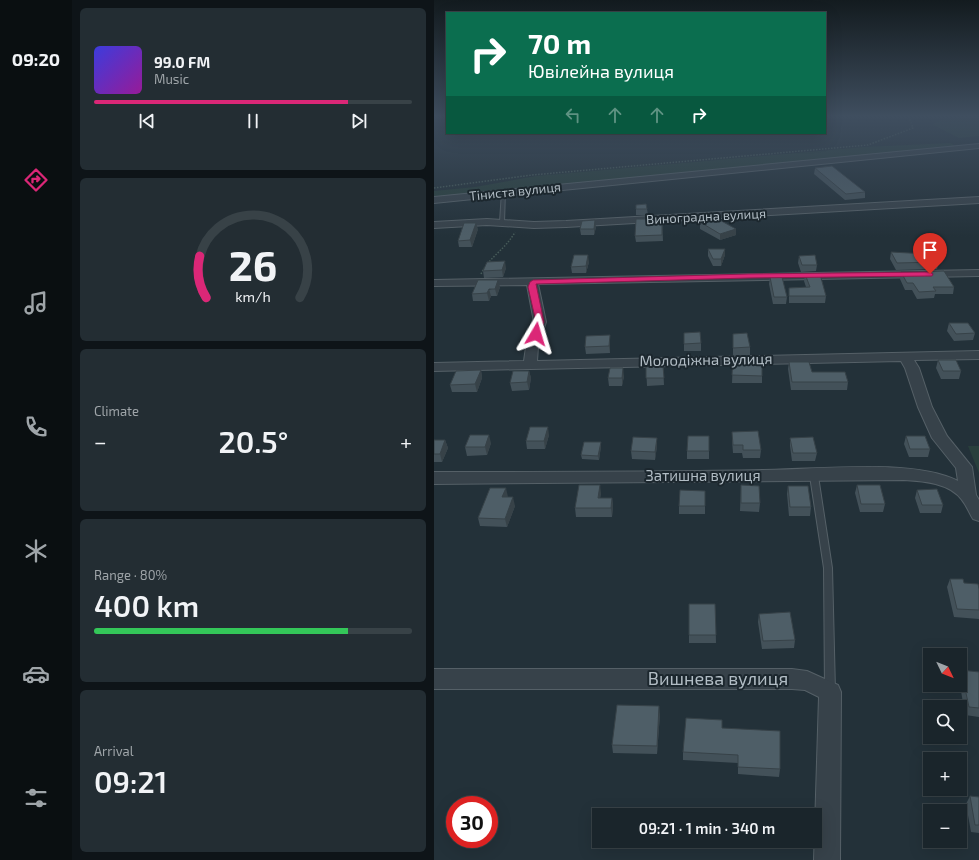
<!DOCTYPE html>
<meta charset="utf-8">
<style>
:root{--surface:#1a252b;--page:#232d33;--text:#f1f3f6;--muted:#9fa5a9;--line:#384247;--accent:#db2777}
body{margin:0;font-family:"Exo 2",sans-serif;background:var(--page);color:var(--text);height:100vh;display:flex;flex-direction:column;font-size:15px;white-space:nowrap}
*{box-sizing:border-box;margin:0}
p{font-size:13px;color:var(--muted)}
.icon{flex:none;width:22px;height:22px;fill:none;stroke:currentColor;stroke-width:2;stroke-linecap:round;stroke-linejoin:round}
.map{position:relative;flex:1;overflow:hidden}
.sheet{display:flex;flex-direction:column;gap:8px;padding:8px;background:#0e1418;width:362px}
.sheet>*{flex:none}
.top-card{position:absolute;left:12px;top:12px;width:380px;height:122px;border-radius:0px;box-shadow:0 4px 16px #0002,0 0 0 1px var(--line);background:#0b6e4f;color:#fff;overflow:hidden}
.needle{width:26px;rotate:133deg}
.buttons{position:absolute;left:489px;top:648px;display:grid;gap:8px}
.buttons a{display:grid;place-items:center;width:44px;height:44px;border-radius:0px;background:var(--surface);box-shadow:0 4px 16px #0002,0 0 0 1px var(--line);font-size:20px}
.speed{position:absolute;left:12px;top:796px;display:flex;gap:8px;font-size:20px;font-weight:700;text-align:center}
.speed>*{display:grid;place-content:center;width:52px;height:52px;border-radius:50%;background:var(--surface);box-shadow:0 4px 16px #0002,0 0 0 1px var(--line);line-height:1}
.speed .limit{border:6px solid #d22;background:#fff;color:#111}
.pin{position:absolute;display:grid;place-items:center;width:34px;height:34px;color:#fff;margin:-41px -17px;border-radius:50% 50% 50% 0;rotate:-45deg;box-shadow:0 0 4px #0007}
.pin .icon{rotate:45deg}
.me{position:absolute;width:44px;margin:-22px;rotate:7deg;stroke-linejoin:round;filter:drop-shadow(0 0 3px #0008)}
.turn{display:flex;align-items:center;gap:14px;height:84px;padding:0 16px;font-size:18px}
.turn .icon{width:52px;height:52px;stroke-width:2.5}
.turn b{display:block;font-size:28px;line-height:34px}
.lanes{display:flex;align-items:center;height:38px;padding:0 16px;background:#0003;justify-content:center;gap:20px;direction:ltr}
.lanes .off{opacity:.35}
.big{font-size:30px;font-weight:600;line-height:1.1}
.sheet .card{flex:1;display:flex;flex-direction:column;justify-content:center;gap:6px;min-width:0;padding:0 14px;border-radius:6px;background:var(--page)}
.sheet .dial{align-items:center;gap:0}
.dial svg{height:104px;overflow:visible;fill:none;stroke:var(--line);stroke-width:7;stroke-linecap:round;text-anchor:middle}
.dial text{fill:var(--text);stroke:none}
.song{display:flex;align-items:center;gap:12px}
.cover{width:48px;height:48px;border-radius:6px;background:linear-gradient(135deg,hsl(240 70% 55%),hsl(300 70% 35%))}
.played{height:4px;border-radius:2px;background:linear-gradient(90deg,var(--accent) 80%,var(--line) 80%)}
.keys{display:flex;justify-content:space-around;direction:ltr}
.heat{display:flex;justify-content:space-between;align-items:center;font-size:22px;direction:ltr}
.charge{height:6px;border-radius:3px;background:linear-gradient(90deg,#34c759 80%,var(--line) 0)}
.trip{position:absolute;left:158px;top:808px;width:230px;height:40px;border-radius:0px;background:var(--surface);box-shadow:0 4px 16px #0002,0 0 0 1px var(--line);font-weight:600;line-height:40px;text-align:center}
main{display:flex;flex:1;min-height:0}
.tab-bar{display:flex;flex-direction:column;width:72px;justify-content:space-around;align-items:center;background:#0a0f11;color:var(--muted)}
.tab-bar .icon{width:28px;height:28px}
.tab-bar .current{color:var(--accent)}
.tab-bar b{font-size:18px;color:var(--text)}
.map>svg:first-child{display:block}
</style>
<main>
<nav class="tab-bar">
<b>09:20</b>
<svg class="icon current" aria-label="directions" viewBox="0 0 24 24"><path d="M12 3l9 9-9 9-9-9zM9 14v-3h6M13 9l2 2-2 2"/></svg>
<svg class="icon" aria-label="music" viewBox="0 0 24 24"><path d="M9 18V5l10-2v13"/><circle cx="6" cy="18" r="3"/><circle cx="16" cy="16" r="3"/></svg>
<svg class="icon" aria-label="phone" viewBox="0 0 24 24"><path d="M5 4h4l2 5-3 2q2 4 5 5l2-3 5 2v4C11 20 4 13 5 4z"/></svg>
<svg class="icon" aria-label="climate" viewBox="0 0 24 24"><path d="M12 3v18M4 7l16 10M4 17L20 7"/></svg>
<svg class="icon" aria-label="car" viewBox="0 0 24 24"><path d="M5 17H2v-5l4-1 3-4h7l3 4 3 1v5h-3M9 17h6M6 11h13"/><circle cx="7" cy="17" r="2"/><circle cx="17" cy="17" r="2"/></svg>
<svg class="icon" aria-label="filters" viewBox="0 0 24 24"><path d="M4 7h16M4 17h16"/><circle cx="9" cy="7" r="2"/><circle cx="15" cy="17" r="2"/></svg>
</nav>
<section class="sheet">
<div class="card">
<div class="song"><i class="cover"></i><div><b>99.0 FM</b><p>Music</p></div></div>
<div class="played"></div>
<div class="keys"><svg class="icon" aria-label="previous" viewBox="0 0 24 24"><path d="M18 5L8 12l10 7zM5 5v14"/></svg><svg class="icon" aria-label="pause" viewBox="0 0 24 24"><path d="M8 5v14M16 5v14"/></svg><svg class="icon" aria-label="next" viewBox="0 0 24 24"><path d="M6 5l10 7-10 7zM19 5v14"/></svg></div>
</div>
<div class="card dial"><svg viewBox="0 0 100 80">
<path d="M14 69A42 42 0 1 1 86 69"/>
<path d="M14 69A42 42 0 0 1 9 37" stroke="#db2777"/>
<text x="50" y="56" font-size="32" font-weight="700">26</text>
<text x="50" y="72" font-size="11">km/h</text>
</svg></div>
<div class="card"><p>Climate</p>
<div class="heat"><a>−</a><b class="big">20.5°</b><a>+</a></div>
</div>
<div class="card"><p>Range · 80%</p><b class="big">400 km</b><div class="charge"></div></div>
<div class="card"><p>Arrival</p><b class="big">09:21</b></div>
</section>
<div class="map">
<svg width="545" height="860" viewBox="0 0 545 860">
<rect width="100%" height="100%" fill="#233139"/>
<path fill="#293f3c" d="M 530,117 L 545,117 L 545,136 L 525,138 L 499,125 L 505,120 Z
M 516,143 L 523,147 L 0,198 L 0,191 L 41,187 L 102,176 L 429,147 Z
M 534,446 L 545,446 L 545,473 Z"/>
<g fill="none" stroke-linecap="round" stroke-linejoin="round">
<g stroke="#556067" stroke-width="2">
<path id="lane" d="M 68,191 L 71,192 L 70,222 L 68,223 L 66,222 Z
M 380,473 L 383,474 L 384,476 L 398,568 L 401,691 L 400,694 L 396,696 L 392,694 L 391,691 L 390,568 L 376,476 L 377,474 Z"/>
</g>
<g stroke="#556067" stroke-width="2">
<path id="street" d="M 545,144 L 545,148 L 0,203 L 0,197 Z
M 545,197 L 545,203 L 132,227 L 100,228 L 53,225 L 0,228 L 0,222 L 53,219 L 100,222 L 132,221 Z
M 545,270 L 545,276 L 104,284 L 112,322 L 104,347 L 103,361 L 545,351 L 545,359 L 480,360 L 485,368 L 498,407 L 513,436 L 538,467 L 542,495 L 545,500 L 545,521 L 539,519 C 535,513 533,506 528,500 C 516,483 489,481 470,480 L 0,484 L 0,472 C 110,472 220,472 329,470 C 382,470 478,458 524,481 L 522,468 L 498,438 L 484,407 L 471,368 L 467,361 L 0,371 L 0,363 L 90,361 L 92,347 L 100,322 L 93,285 L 0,286 L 0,280 Z
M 0,669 L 358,669 L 373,671 L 404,685 L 407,692 L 406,860 L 380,860 L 385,697 L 371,690 L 358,689 L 0,689 Z"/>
</g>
<path stroke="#475b59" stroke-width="1.5" stroke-dasharray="1.5 1.5" stroke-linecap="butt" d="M 0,188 L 98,175 L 434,145 L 479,128 L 475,117
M 47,274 C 55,257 72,249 81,232"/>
<use href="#lane" fill="#37424a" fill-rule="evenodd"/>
<use href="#street" fill="#37424a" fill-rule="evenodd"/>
</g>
<path fill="#435159" d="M 381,168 L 431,192 L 431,198 L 411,200 L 380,174 Z
M 202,209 L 213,209 L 214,215 L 202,215 Z
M 228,219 L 229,241 L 202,242 L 201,236 Z
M 266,222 L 302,235 L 286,240 L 266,229 Z
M 162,227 L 160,235 L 147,235 L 146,229 Z
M 44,229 L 38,247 L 25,247 L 24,241 Z
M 274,249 L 291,255 L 287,266 L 279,266 L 274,256 Z
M 457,252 L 505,262 L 503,269 L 462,270 L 456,259 Z
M 365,256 L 383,265 L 382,271 L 367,272 L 364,263 Z
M 155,262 L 152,273 L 138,273 L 137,267 Z
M 72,268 L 69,277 L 50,278 L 49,271 Z
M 467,272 L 520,287 L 519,294 L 501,294 L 500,298 L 483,299 L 478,290 L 471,290 L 466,279 Z
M 371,274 L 392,296 L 391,303 L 355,303 L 355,288 L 372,287 L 370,281 Z
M 336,277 L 353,297 L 352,304 L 339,304 L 335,284 Z
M 66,287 L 63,296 L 57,296 L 55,301 L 39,301 L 38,294 Z
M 515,323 L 541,333 L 539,340 L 520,341 L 513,331 Z
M 250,333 L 267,343 L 267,351 L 250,351 Z
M 299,334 L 316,347 L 316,355 L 299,355 Z
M 176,335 L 176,353 L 152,354 L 151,347 Z
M 299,359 L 320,362 L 328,376 L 328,383 L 298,383 Z
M 504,360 L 527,371 L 525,379 L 507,379 L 502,368 Z
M 355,362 L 378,372 L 414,382 L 413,390 L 357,390 L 354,369 Z
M 229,366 L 230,385 L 213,386 L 212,367 Z
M 47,370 L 48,378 L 43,392 L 18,392 L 16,385 Z
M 95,371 L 97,378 L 95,390 L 78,391 L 76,383 Z
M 190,376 L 188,386 L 175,386 L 174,378 Z
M 298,432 L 327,450 L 326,458 L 309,458 L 308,453 L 299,453 L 298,440 Z
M 115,435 L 111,449 L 93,449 L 92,441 Z
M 275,436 L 275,459 L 253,459 L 253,451 Z
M 472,436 L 496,449 L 494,457 L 475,457 L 470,444 Z
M 223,438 L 223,446 L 221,460 L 198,459 L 197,451 Z
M 356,438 L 383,453 L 381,461 L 358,461 L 356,446 Z
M 0,440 L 11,440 L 14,448 L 8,462 L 0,462 Z
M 167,442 L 167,446 L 165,460 L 148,459 L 147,455 Z
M 57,443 L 53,455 L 33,456 L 31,447 Z
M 307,485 L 326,503 L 325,512 L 306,511 Z
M 423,485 L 451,504 L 449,512 L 426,512 L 421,493 Z
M 354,486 L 377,507 L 376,516 L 355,516 L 353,494 Z
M 483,490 L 509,505 L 507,513 L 486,513 L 481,498 Z
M 271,491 L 271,514 L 245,514 L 245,506 Z
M 167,493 L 166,498 L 178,498 L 179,506 L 178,517 L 142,517 L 141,508 Z
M 73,497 L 81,506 L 73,527 L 46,526 L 44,518 L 74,497 Z
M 516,579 L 545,589 L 545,619 L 520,617 L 513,587 Z
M 281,604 L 282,643 L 255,643 L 255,635 Z
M 325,614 L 361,640 L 360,648 L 328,649 L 324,622 Z
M 527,670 L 545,672 L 545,717 L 531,715 L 526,685 L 526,673 Z
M 226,714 L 223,754 L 179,753 L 178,745 Z
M 288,728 L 346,769 L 345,777 L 304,774 L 304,763 L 249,760 L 249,752 Z
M 536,796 L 545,797 L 545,833 L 537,832 L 532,804 Z"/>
<path fill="#374248" d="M 161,220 L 162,227 L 160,235 L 160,229 Z
M 42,223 L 44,229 L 38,247 L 36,240 Z
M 302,229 L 302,235 L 286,240 L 286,234 Z
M 291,249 L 291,255 L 287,266 L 287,259 Z
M 154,255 L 155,262 L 152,273 L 152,266 Z
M 71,261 L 72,268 L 69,277 L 68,270 Z
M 64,280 L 66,287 L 63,296 L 61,289 Z
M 55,289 L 57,296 L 55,301 L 53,293 Z
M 176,335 L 176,353 L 175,346 Z
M 189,368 L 190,376 L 188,386 L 188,378 Z
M 47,370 L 48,378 L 43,392 L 41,384 Z
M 95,371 L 97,378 L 95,390 L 93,382 Z
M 114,427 L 115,435 L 111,449 L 110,441 Z
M 55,435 L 57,443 L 53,455 L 51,447 Z
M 223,438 L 223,446 L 221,460 L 221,452 Z
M 11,440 L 14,448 L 8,462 L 6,454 Z
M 167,442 L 167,446 L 165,460 L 164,456 Z
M 166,485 L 167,493 L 165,506 L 164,498 Z
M 72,488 L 74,497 L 70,505 L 68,497 Z
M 79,497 L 81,506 L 73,527 L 71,519 Z
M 178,498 L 179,506 L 178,517 L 177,508 Z
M 225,706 L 226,714 L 223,754 L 223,746 Z"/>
<path fill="#4e5e67" stroke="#374248" d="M 398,166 L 431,192 L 412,194 L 381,168 Z
M 212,204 L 213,209 L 202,209 L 202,205 Z
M 282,218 L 302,229 L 286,234 L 266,222 Z
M 202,219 L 228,219 L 228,235 L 201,236 Z
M 161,220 L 160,229 L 146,229 L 148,221 Z
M 30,223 L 42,223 L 36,240 L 24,241 Z
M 274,249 L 291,249 L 287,259 L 279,259 Z
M 457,252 L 475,253 L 499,254 L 505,262 L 463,263 Z
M 140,255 L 154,255 L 152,266 L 137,267 Z
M 381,255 L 383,265 L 368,265 L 365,256 Z
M 71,261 L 68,270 L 49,271 L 53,262 Z
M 510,271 L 520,287 L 499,287 L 502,291 L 485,292 L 479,283 L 473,283 L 467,272 Z
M 371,274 L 386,274 L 392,296 L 355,296 L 355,288 L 376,287 Z
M 336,277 L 348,277 L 353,297 L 340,297 Z
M 44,280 L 64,280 L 61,289 L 55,289 L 53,293 L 38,294 Z
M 515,323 L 534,323 L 541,333 L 522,334 Z
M 266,332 L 267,343 L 250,344 L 250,333 Z
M 313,333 L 316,347 L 299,348 L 299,334 Z
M 176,335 L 175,346 L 151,347 L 152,336 Z
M 319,358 L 320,362 L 328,362 L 328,376 L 298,375 L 299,359 Z
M 504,360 L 522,360 L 527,371 L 509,371 Z
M 355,362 L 375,362 L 378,372 L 411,372 L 414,382 L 358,382 Z
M 229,366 L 230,378 L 212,378 L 212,367 Z
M 176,368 L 189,368 L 188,378 L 174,378 Z
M 47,370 L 41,384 L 16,385 L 22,371 Z
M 79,371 L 95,371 L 93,382 L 76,383 Z
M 96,427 L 114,427 L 110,441 L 92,441 Z
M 324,431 L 327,450 L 309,450 L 309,445 L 299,445 L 298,432 Z
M 36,435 L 55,435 L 51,447 L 31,447 Z
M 254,436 L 275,436 L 275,451 L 253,451 Z
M 472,436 L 491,436 L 496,449 L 476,449 Z
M 199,437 L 223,438 L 221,452 L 197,451 Z
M 379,437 L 383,453 L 359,453 L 356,438 Z
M 0,440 L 11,440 L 6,454 L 0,454 Z
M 150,442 L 167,442 L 164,456 L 147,455 Z
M 145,485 L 166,485 L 164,498 L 178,498 L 177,508 L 141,508 Z
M 307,485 L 325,486 L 326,503 L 307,503 Z
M 423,485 L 446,485 L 451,504 L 427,504 Z
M 354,486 L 374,486 L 377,507 L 356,507 Z
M 56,488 L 72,488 L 68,497 L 79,497 L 71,519 L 44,518 Z
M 503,489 L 509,505 L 488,505 L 483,490 Z
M 246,490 L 271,491 L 271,506 L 245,506 Z
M 516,579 L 529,579 L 530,583 L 544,584 L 545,589 L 545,610 L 523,609 Z
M 255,604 L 281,604 L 282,635 L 255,635 Z
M 356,612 L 361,640 L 329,641 L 325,614 Z
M 527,670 L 545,672 L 545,708 L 535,707 Z
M 183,705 L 225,706 L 223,746 L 178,745 Z
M 252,718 L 288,720 L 288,728 L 346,731 L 346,769 L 304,767 L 304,755 L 249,752 Z
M 536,796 L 545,797 L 545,825 L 541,825 Z"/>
<linearGradient id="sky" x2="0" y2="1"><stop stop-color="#131b1f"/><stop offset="0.49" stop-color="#3f4e5f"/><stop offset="1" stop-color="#3f4e5f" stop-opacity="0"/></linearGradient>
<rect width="545" height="237" fill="url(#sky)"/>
<path fill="#db2777" stroke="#8e194d" d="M 496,272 L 499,274 L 498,276 L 314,278 L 102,284 L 110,322 L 105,336 L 98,334 L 102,322 L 94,287 L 96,282 L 99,280 L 314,274 Z"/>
<g text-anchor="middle" stroke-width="4" stroke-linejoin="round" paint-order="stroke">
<g font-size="13" fill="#b2bdc5" stroke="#1c272e">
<text transform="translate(81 191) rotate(-6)" y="5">Тіниста вулиця</text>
<text transform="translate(272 216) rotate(-3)" y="5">Виноградна вулиця</text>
</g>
<g font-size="15" fill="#b2bdc5" stroke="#1c272e">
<text transform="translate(272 360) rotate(-1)" y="5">Молодіжна вулиця</text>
<text x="269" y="481">Затишна вулиця</text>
</g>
<g font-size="18" fill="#b2bdc5" stroke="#1c272e">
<text x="284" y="685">Вишнева вулиця</text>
</g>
</g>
</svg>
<div class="buttons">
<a><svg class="needle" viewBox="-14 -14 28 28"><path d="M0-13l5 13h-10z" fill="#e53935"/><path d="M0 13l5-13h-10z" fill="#9fa5a9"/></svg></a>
<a><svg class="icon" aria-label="search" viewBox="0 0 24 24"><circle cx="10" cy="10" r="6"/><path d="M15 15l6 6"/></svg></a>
<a>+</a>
<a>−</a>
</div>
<div class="speed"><div class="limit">30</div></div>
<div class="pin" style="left:496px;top:274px;background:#d93025"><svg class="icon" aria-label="arrive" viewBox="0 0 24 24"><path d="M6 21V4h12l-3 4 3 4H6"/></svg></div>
<svg class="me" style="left:102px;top:334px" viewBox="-20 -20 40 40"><path d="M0-17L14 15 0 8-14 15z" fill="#db2777" stroke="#fff" stroke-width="4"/></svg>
<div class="trip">09:21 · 1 min · 340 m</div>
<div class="top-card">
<div class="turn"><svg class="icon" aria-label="right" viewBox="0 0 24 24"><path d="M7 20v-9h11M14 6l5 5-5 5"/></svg><div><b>70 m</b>Ювілейна вулиця</div></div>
<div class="lanes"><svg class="icon off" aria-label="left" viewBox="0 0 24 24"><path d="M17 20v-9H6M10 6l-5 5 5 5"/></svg><svg class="icon off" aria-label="ahead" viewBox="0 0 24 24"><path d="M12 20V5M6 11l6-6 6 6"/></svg><svg class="icon off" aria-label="ahead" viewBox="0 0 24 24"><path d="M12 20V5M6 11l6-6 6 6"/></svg><svg class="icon" aria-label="right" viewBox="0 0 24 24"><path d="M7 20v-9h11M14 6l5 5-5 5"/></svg></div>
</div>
</div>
</main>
